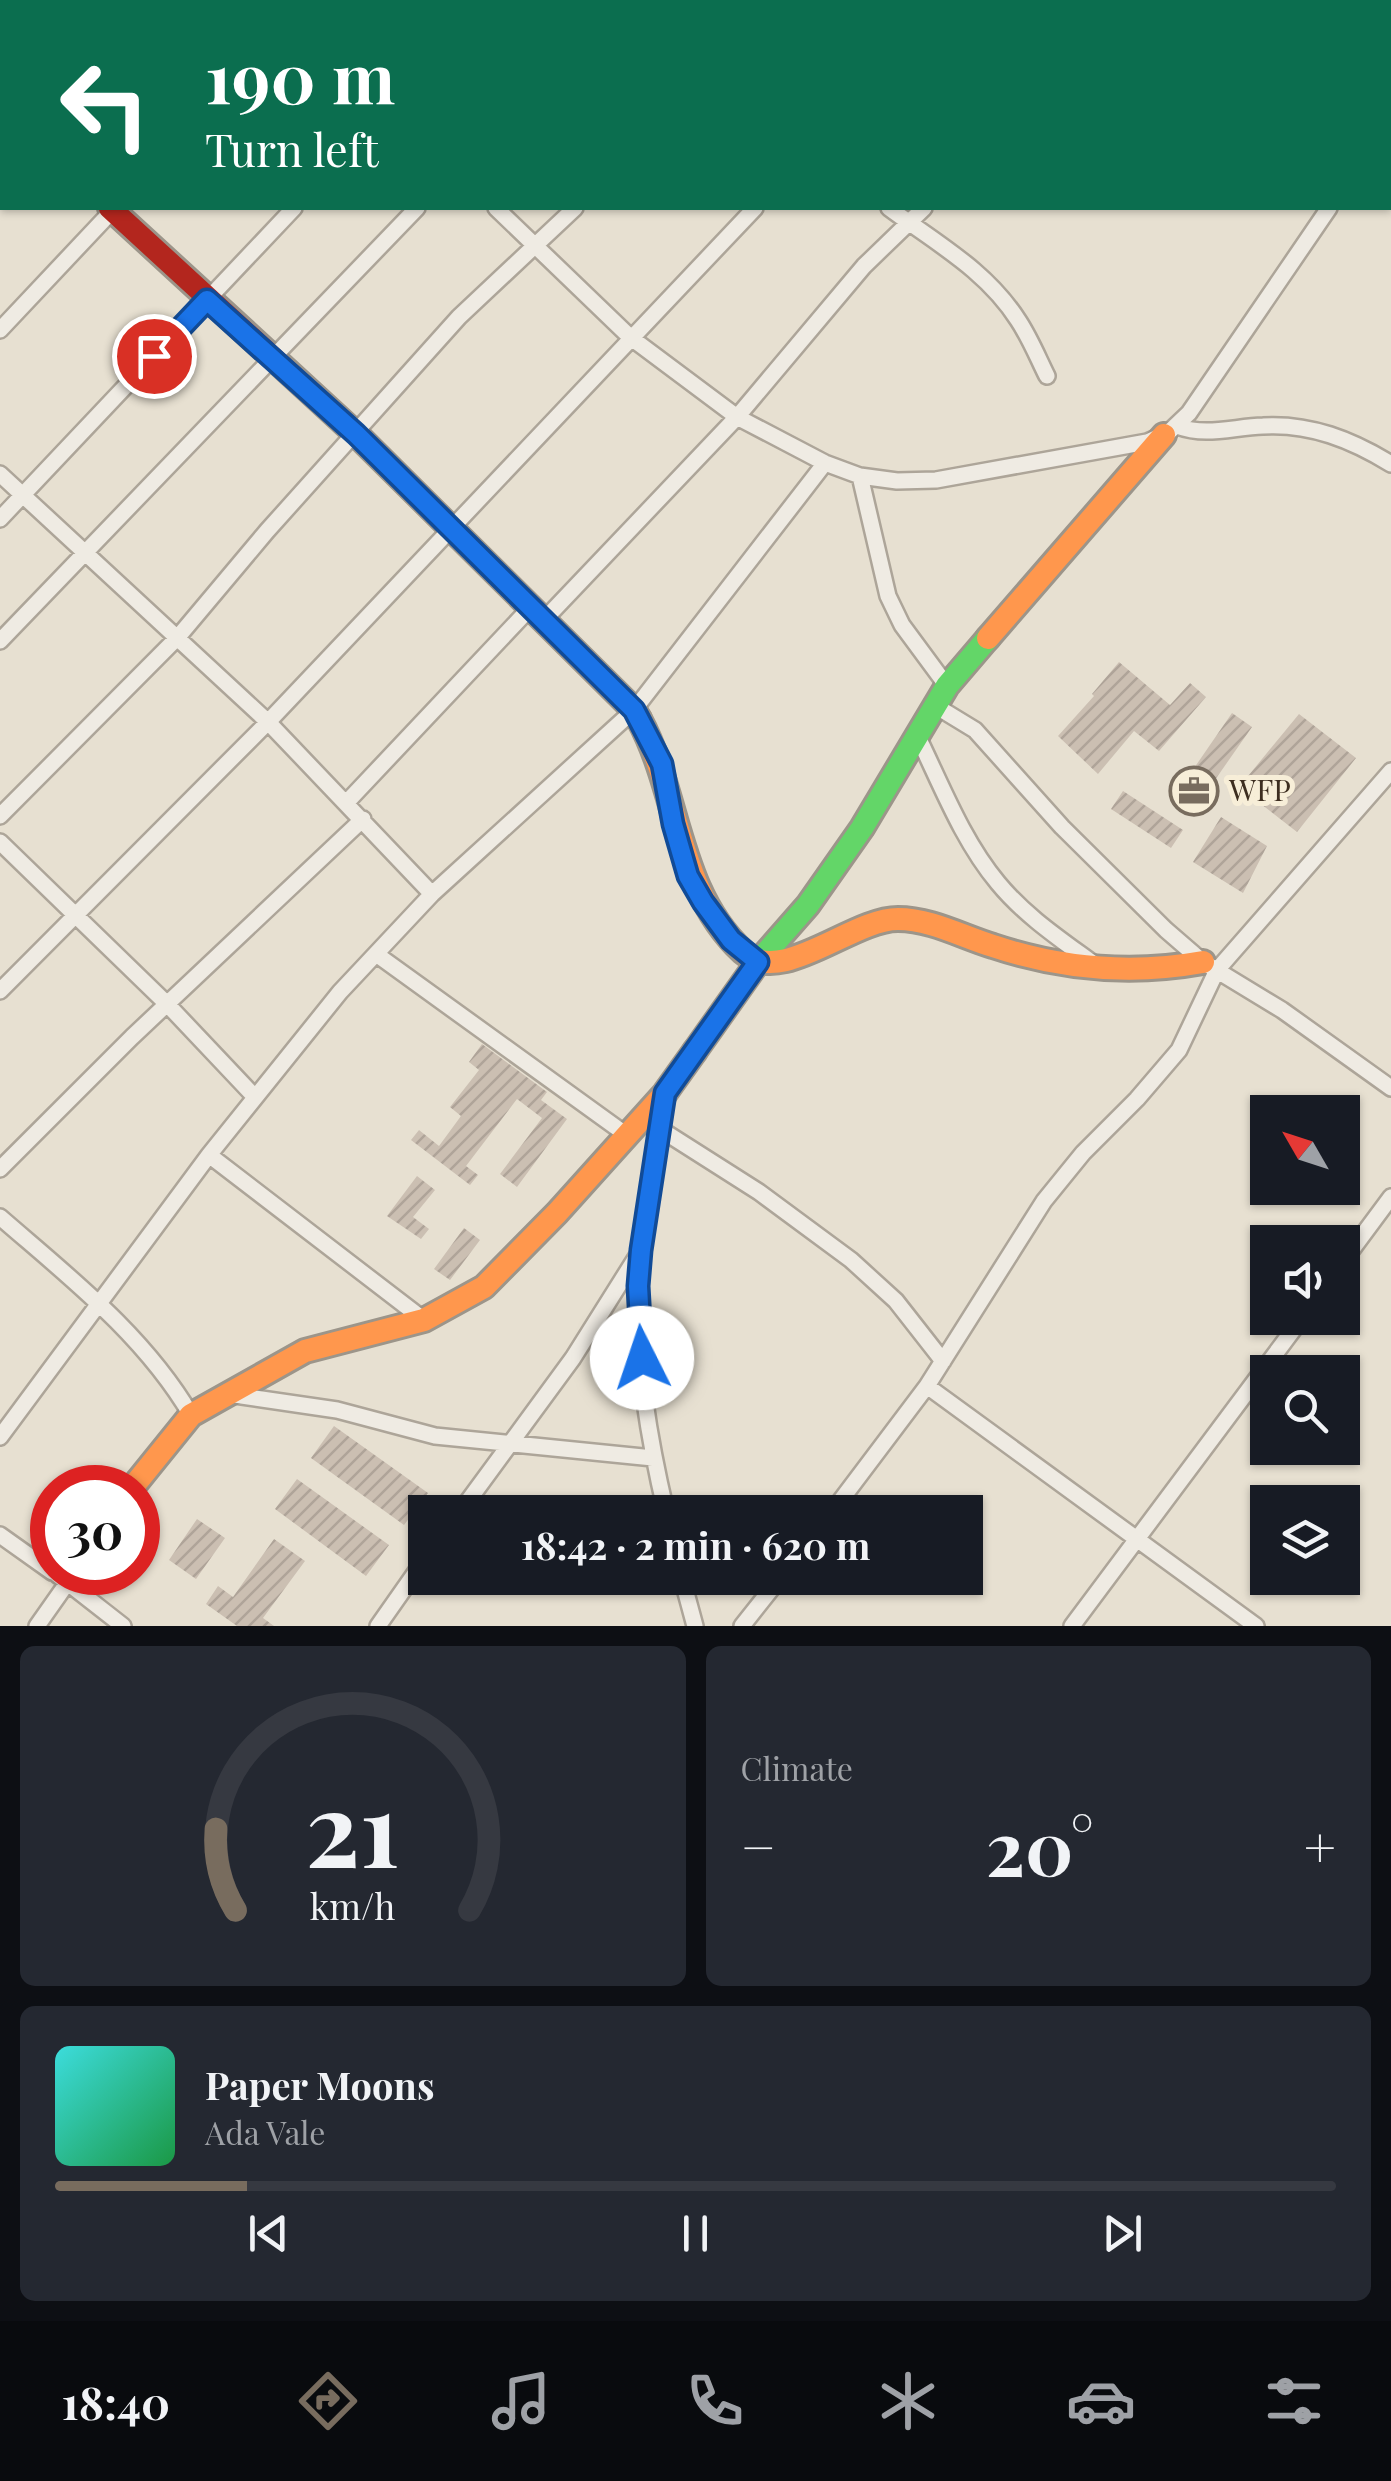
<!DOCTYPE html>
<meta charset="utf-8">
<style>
:root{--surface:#171b24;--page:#242831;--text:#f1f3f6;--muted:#9ea1a6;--line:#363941;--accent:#786c5e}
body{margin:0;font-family:"Playfair Display",serif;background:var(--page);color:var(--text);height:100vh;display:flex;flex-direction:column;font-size:38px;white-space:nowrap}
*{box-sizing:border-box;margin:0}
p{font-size:32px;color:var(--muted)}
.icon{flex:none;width:55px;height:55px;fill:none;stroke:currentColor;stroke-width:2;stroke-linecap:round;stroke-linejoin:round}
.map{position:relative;height:1626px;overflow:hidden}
.side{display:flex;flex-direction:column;gap:20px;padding:20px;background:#0d0f14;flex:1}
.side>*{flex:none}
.hud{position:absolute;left:0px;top:0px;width:1392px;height:210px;box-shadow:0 2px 8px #0004;background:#0b6e4f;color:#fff;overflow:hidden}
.needle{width:65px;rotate:309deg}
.controls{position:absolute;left:1250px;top:1095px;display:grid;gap:20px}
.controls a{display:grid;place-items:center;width:110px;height:110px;border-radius:0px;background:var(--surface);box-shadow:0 2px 8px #0004;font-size:50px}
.speed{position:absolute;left:30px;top:1465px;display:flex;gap:20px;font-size:50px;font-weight:700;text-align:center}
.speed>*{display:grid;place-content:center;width:130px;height:130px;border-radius:50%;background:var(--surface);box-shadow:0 2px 8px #0004;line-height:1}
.speed .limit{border:15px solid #d22;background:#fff;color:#111}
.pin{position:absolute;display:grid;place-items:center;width:85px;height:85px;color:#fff;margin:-42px;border:5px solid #fff;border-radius:50%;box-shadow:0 2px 10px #0007}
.me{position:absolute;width:110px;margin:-55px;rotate:356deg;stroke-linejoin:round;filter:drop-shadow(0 0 8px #0008)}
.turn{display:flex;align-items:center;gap:35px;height:210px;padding:0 40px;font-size:45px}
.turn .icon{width:130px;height:130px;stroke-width:2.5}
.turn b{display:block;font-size:70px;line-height:85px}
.big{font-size:75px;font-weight:700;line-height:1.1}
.side .tile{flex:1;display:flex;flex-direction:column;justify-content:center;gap:15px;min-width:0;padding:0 35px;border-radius:15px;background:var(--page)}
.side .dial{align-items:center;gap:0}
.dial svg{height:260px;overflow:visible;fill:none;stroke:var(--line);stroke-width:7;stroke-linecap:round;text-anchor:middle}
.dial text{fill:var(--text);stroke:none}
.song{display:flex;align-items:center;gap:30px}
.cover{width:120px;height:120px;border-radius:15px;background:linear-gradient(135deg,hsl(180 70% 55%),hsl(140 70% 35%))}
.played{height:10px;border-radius:5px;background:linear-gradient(90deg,var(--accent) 15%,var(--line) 15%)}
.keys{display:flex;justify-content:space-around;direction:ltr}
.heat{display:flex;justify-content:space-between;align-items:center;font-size:55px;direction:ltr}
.side .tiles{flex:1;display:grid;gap:20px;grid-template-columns:1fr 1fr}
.tile:last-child{grid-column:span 2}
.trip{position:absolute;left:408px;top:1495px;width:575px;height:100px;border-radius:0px;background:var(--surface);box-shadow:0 2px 8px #0004;font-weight:700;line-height:100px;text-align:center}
.tabs{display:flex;height:160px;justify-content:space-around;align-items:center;background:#090b0e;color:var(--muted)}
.tabs .icon{width:70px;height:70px}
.tabs .active{color:var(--accent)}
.tabs b{font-size:45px;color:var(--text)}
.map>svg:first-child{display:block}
</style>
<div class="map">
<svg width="1391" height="1626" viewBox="0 0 1391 1626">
<defs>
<pattern id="building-hatch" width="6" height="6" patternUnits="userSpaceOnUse" patternTransform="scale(2.5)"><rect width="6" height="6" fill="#cbbfb2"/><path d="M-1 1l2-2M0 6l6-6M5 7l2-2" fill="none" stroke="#afa499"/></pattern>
</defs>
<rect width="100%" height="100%" fill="#e7e0d1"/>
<path fill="url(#building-hatch)" d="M 1119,662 L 1170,705 L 1190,683 L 1206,697 L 1159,751 L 1134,731 L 1098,774 L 1058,736 L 1094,696 L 1092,694 Z
M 1232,713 L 1252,727 L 1210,787 L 1190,774 Z
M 1299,714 L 1356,758 L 1297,832 L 1239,787 Z
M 1123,791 L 1183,830 L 1171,848 L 1111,809 Z
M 1221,817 L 1267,846 L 1243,893 L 1193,862 Z
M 482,1044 L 547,1092 L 541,1100 L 567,1119 L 517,1187 L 500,1174 L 542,1118 L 517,1099 L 466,1166 L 478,1175 L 470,1185 L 411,1140 L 419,1130 L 439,1146 L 461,1116 L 450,1107 L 479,1070 L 469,1062 Z
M 417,1176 L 435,1190 L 413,1217 L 429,1229 L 421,1239 L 387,1216 Z
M 464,1228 L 480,1240 L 450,1280 L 434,1269 Z
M 334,1426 L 428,1493 L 404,1525 L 311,1458 Z
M 297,1479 L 389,1545 L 366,1576 L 275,1509 Z
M 197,1519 L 225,1538 L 196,1579 L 169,1560 Z
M 274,1539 L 305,1561 L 263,1618 L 274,1626 L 237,1626 L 206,1604 L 218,1586 L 233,1597 Z"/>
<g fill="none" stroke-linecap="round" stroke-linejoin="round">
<g stroke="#ada599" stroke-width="20">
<path id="street" d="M 104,0 L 111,2
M 284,0 L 287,2
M 656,0 L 659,2
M 1040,0 L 1041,2
M 1389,0 L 1391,3
M 76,2 L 79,0
M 439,2 L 441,0
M 615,2 L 618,0
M 775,2 L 777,0
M 947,2 L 949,0
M 0,83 L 2,80
M 0,95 L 2,97
M 1390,121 L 1391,120
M 0,136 L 2,133
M 496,208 L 630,337 L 737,417 L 825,463 L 860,476 L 897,481 L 936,480 L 1147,442 L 1169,432 L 1189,413 L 1329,208
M 889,208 C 936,243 986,270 1018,320 C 1030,338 1038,358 1047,376
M 0,330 L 113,210
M 1177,426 C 1206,437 1233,427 1263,426 C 1310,423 1352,440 1391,464
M 0,474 L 268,722 L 432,894
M 860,476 L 888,596 L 902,625 L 947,686
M 0,519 L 294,208
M 543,621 L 737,417 L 864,266 L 924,208
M 0,641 L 417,208
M 934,705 L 975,730 L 1062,827 L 1166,930 L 1203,962 L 1282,1010 L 1391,1088
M 917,735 C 941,784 962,840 998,883 C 1026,917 1063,941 1098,967
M 347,802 L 530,608
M 0,816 L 178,637 L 267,531 L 459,317 L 575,208
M 0,842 L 167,1004 L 254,1096
M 376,954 L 628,1136
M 0,991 L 268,722 L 755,208
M 665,1096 C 656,1159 640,1221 638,1285 C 635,1360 649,1440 666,1512
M 660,1129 L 759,1192 L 851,1260 L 896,1301 L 943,1361
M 209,1155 L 424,1320
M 0,1169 L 132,1037 L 363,819
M 0,1217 C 69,1277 144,1335 191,1415
M 1342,1263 L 1391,1197
M 927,1386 L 1256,1626
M 228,1394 L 337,1410 L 435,1436 L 653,1458
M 0,1437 L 209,1155 L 340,992 L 432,894 L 634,710 L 825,463
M 460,1512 L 573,1358 L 639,1253
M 832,1512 L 927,1386 L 1044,1201 L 1083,1153 L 1137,1099 L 1179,1050 L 1217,970 L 1391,771
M 0,1535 L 52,1572
M 54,1572 L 123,1626
M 682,1578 L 695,1626
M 37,1626 L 75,1572
M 378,1626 L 425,1559
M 742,1626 L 780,1578
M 1072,1626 L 1302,1318"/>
</g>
<g stroke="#9c958a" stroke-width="28">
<path id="fast" d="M 695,1051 L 758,962 L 808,905 L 862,828 L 947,686 L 988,638"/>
</g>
<g stroke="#9c958a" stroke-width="28">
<path id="slow" d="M 988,638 L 1164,435
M 639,719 C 680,795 676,890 743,952 C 782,987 851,919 898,919 C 931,919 963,937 993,946 C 1062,969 1131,975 1203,962
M 132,1488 L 191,1415 L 305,1351 L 424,1320 L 484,1287 L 557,1213 L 665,1093 L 695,1051"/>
</g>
<g stroke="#9c958a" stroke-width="28">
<path id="jam" d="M 110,208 L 356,434 L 634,710 L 639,719"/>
</g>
<use href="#street" stroke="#efebe3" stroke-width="15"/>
<use href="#fast" stroke="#63d668" stroke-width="22"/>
<use href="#slow" stroke="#ff974d" stroke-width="22"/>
<use href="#jam" stroke="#b3261e" stroke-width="22"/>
</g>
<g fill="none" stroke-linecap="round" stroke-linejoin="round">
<g stroke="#114b97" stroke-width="25">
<path id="route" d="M 154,356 L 207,300 L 356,434 L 634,710 L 662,764 L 673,824 L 688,876 L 703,902 L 731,940 L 758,962 L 665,1093 L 641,1250 L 638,1286 L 642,1358"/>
</g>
<use href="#route" stroke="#1a73e8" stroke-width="18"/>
</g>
<defs>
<g id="office-ring" transform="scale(2.5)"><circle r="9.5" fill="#f7eed8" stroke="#786c5e" stroke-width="1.5"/><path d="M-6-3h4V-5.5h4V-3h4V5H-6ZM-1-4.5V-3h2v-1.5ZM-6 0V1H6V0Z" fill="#786c5e"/></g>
</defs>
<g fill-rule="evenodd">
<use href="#office-ring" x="1194" y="791"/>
</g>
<g text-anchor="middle" stroke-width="10" stroke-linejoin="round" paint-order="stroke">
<g font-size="30" fill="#3d2e20" stroke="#f7eed8" text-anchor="start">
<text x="1229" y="801">WFP</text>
</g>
</g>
</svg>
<div class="controls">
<a><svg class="needle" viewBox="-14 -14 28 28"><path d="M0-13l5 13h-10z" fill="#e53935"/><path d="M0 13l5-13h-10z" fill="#9ea1a6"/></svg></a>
<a><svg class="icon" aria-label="sound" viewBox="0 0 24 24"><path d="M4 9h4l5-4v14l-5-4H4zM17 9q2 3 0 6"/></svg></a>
<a><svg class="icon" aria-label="search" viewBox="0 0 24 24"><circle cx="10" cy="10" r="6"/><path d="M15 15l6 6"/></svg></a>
<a><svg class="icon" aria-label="layers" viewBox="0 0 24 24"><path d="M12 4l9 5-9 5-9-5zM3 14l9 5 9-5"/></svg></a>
</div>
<div class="speed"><div class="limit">30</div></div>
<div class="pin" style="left:154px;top:356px;background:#d93025"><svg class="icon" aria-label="arrive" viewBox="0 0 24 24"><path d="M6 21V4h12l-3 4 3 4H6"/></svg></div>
<svg class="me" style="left:642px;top:1358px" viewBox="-20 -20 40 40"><circle r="19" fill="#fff"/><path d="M0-13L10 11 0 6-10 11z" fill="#1a73e8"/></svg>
<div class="trip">18:42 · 2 min · 620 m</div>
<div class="hud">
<div class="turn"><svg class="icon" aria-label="left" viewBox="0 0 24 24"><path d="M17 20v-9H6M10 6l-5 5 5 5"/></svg><div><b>190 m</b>Turn left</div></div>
</div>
</div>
<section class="side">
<div class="tiles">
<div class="tile dial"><svg viewBox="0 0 100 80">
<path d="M14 69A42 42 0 1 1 86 69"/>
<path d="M14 69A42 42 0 0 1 8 44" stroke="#786c5e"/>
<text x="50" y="56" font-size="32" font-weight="700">21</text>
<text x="50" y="72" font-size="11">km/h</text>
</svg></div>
<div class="tile"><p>Climate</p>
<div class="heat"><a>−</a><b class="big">20°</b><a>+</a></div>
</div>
<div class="tile">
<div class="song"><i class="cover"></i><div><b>Paper Moons</b><p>Ada Vale</p></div></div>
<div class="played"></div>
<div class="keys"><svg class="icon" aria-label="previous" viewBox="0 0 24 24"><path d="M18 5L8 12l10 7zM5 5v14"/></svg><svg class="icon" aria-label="pause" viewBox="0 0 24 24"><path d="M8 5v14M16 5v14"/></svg><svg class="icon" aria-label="next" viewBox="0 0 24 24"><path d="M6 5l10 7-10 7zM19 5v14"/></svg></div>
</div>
</div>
</section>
<nav class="tabs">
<b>18:40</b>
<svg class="icon active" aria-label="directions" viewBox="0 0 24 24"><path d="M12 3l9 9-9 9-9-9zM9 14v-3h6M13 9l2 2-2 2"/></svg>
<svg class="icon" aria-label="music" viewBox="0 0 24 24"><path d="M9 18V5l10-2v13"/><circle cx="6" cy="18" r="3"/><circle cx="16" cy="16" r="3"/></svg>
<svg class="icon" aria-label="phone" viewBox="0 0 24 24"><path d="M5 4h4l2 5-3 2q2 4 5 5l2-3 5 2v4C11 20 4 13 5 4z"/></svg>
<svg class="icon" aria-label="climate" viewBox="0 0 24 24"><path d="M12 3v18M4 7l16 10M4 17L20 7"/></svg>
<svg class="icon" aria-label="car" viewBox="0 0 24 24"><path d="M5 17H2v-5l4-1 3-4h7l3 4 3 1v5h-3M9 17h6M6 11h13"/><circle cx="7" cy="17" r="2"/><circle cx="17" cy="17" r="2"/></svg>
<svg class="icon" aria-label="filters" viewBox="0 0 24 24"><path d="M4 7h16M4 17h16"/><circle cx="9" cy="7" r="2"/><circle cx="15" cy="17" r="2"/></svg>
</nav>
